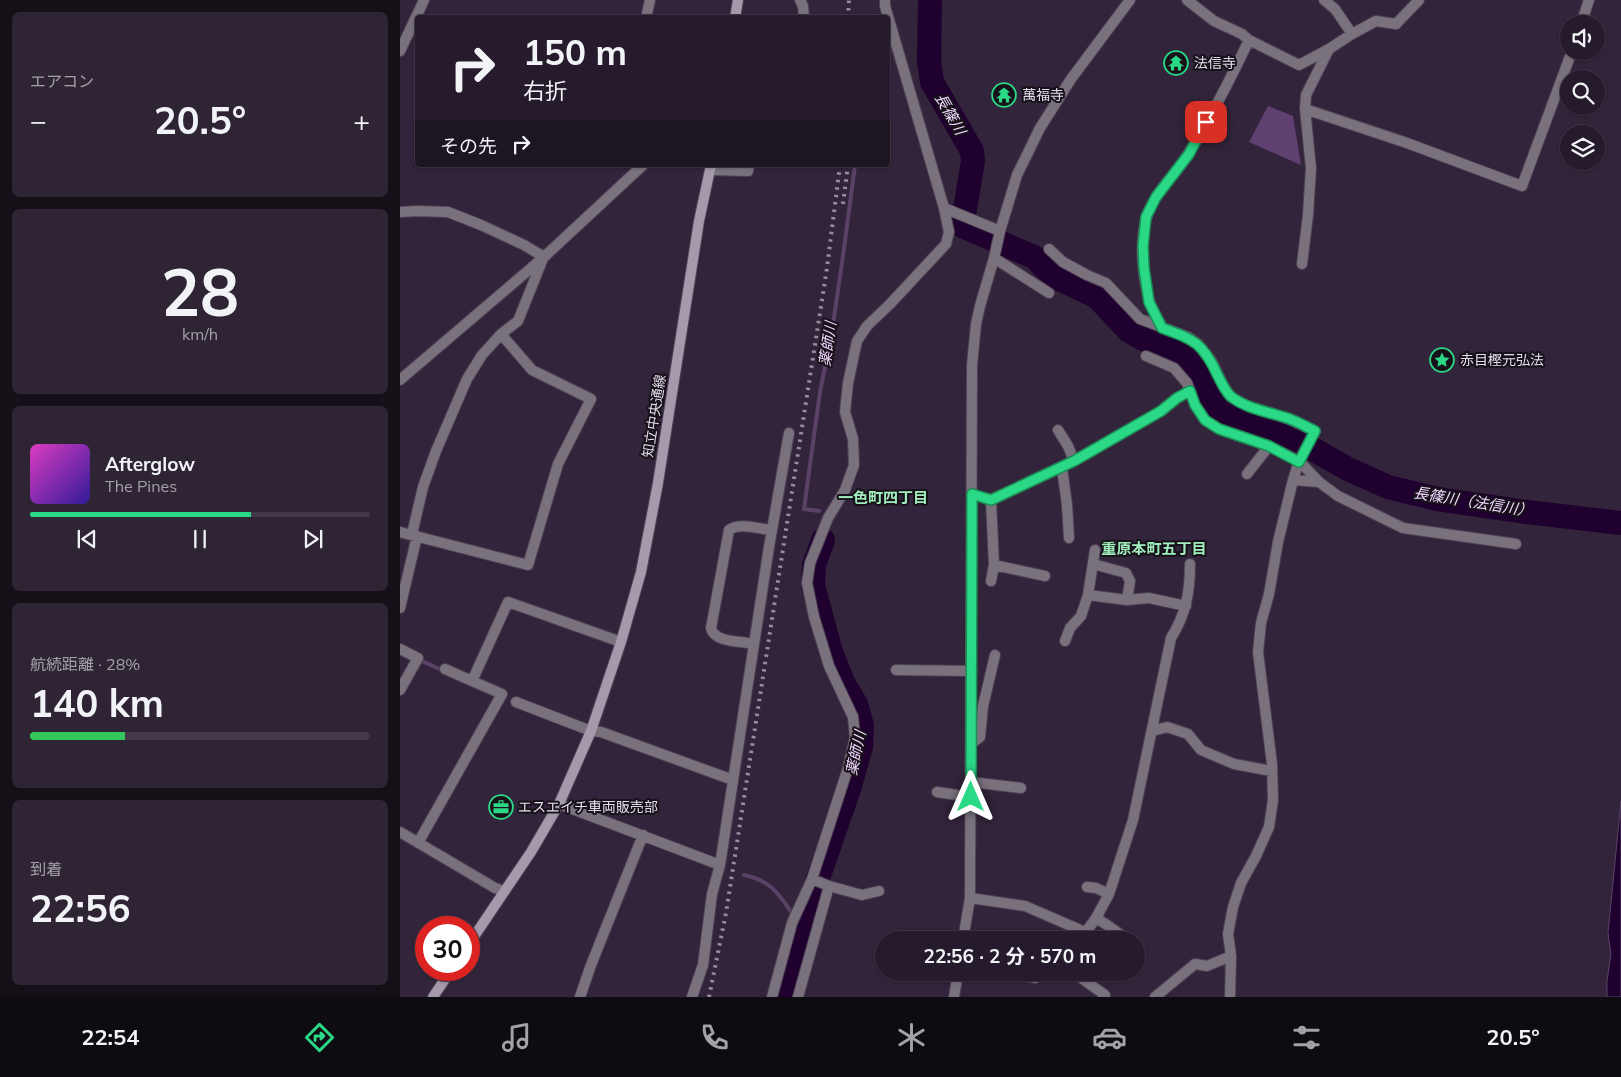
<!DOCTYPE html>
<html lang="ja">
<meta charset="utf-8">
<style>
:root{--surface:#261b2c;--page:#2e2434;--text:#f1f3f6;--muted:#a4a1a9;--line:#423948;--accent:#2ad885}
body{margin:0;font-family:Mulish,"Noto Sans JP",sans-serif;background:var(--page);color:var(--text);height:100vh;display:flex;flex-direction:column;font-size:19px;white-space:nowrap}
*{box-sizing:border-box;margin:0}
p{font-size:16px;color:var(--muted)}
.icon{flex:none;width:28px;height:28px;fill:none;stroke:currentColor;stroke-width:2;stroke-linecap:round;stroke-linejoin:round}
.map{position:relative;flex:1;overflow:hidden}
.drawer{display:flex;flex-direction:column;gap:12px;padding:12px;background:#150f18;width:400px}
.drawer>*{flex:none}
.banner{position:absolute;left:15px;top:15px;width:475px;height:152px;border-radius:5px;box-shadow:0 1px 4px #0004,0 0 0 1px var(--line);background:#261b2c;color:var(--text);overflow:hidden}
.buttons{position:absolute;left:1160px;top:15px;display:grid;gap:10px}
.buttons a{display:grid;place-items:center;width:45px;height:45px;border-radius:50%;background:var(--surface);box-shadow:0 1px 4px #0004,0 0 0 1px var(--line);font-size:25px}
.speed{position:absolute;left:15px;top:916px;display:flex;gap:10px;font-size:25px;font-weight:700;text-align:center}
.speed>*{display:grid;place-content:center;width:65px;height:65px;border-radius:50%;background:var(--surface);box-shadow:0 1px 4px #0004,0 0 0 1px var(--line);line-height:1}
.speed .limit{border:8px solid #d22;background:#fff;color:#111}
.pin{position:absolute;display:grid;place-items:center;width:42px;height:42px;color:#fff;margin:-21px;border-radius:10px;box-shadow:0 2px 8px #0006}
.me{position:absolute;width:55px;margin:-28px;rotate:0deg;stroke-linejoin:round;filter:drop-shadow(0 0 4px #0008)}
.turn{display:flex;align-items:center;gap:18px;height:105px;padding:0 25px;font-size:22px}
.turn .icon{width:65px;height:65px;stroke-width:2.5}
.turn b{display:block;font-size:35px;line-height:42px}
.then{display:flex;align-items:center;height:48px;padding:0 25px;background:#0003;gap:10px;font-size:19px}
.big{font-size:38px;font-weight:700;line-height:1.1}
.drawer .widget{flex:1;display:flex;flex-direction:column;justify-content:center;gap:8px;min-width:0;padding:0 18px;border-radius:8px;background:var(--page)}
.drawer .dial{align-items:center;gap:0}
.dial b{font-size:65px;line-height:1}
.song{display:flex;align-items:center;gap:15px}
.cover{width:60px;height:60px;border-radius:8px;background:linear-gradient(135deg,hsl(310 70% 55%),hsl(250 70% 35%))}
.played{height:5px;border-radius:2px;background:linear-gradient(90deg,var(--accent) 65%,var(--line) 65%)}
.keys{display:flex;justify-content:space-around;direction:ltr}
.heat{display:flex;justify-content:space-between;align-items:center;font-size:28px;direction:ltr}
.charge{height:8px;border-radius:4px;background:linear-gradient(90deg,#34c759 28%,var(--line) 0)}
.trip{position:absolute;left:475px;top:931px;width:270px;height:50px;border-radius:25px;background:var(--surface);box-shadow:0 1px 4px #0004,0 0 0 1px var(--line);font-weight:700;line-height:50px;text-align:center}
.tab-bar{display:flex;height:80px;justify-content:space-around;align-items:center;background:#0f0b12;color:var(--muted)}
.tab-bar .icon{width:35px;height:35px}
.tab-bar .active{color:var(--accent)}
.tab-bar b{font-size:22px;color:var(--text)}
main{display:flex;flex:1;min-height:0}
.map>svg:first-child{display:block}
</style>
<main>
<section class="drawer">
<div class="widget"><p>エアコン</p>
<div class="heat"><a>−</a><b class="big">20.5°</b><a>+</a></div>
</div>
<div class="widget dial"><b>28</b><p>km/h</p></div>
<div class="widget">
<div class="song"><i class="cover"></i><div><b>Afterglow</b><p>The Pines</p></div></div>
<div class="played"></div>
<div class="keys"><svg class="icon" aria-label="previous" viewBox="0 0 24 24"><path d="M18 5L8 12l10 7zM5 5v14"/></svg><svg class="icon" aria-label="pause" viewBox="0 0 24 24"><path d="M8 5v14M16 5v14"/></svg><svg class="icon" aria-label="next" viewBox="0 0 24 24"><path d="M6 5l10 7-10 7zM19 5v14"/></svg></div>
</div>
<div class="widget"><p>航続距離 · 28%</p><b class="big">140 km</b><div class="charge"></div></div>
<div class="widget"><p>到着</p><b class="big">22:56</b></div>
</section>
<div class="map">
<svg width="1221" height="997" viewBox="0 0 1221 997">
<rect width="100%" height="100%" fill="#32243a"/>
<path fill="#604071" d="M 868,106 L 893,116 L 901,165 L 849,142 Z"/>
<path fill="#1f002e" stroke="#5a4266" d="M 1221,801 L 1221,997 L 1207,997 L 1207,981 L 1211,954 L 1208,933 Z"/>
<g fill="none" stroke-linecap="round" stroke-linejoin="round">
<path stroke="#5a4266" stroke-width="4" d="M 419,511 L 404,509 L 420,392 L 432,331 L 443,256 L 455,165
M 24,662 L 44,671
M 344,875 C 371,881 377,892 392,913
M 399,923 L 405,924"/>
<path stroke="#1f002e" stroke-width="24" d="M 530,0 L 529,61 L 532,82 L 572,151 L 573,162 L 562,226 L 634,257 L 646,269 L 659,279 L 697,297 L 729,331 L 741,338 L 785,355 L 796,368 L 811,400 L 822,412 L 902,443 L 948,469 L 988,487 L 1037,499 L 1127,512 L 1221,523
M 384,997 L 415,887 L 449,789 L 461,747 L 462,725 L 456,704 L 443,682 L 431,652 L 413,585 L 414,565 L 423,540"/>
<g stroke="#4f4156" stroke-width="12">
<path id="street" d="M 400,0 L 403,6 L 404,18
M 787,0 L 814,21 L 842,34 L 849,40 L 899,65 L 929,49 L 952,34 L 976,21 L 996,24 L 1019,0
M 924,0 L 935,9 L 952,34
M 246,18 L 250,0
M 1181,24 L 1189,0
M 0,51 L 24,0
M 905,109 L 1007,143 L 1122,186 L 1172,51
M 310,170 L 348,171 L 349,165
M 544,208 L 600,231
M 0,212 L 17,211 L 48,212 L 81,225 L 124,245 L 144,257
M 649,249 L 663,262 L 687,275 L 706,283 L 740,319 L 788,337 L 798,344 L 812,362 L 823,385 L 831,397 L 848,406 L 889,419 L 915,431 L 899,461 L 893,480 L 878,542 L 869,594 L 861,623 L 858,652 L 872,764 L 873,800 L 869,827 L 856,856 L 841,883 L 833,907 L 828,934 L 831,956 L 830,997
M 594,258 L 649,293
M 902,264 L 908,215 L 911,168 L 905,109 L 906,95 L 929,49
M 763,328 C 758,319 751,310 749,300 C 741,268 737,225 756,197 C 766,181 780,168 790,151 C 812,115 831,78 849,40
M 101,334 L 118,321 L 142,261
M 746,356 L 774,368 L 787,383 L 795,405 L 805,420 L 819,429 L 869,446 L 899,461 L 919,482 L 938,496 L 1003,528 L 1116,544
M 0,380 L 144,257 L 243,165
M 658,430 L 668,446 L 674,461
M 662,468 L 667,505 L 669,538
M 847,474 L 869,446
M 893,480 L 919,482
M 572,494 L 591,500 L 594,565 L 591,581
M 591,500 L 674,461 L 761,411 L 777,398 L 790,391
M 0,532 L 128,565 L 158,464 L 191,399 L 132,370 L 101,334 L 82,355 L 67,379 L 36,451 L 23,487 L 12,534
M 693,564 L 726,573 L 730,581 L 727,600
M 594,565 L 645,576
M 688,595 L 727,600 L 749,598 L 786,606
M 0,608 L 17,536
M 665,641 L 670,628 L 681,616 L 688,595 L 695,550
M 354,644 C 342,641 314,643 311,628 L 329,530 C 339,522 359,529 372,530
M 0,649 L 18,658 L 0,690
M 45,669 L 72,681
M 496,670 L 572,671
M 116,702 L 191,731 L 201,732 L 333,780
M 752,731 L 767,727 L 788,734 L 801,750 L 834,764 L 872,771
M 571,744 L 580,737 L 583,706 L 595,655
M 571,782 L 621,788
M 537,792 L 571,797
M 159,804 L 320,865
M 0,832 L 95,888 L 104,891
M 18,843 L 102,694 L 72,681 L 108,602 L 221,642
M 412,879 L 448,768 L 455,737 L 453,717 L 429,666 L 414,617 L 407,583 L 410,563 L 428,518 L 445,490 L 454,465 L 453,439 L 445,412 L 448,383 L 457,341 L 467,326 L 490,304 L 546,244 L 549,232 L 544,208 L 485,6 L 485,0
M 687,887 L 696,888 L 709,894
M 570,898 L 625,906 L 685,932
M 696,918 L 707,925 L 720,934
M 563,940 L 570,898 L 572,365 L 576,324 L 580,306 L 594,258 L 600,231 L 617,175 L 640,128 L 671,79 L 730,0
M 680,940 L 696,918 L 709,894 L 733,820 L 771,638 C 786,614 790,592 790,564
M 610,972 L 635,978 L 644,972
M 673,972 L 705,995 L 703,997
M 180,997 L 191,965 L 243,835
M 292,997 L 303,965 L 312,894 L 320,865 L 369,547 L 389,433
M 372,997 L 392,923 L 412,879 L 429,886 L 462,895 L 479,891
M 398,997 L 429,886
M 554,997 L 558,972
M 755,997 L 795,964 L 807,966 L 831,956"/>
</g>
<g stroke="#4f4156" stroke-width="12">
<path id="secondary" d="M 335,18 L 338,0
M 69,944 L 131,852 L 159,804 L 191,731 L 221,642 L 241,572 L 258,483 L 299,221 L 311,165
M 33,997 L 51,970"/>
</g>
<use href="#street" stroke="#79727d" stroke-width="10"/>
<use href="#secondary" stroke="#a59aac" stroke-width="10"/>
<path stroke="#988d9f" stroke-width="4" stroke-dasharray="2.5 5" stroke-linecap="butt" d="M 448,18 L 449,0
M 443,204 L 448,165
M 309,997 L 326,913 L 427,268 L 440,165"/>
</g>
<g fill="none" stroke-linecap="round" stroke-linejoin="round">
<g stroke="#1b8c56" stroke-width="12">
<path id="route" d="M 571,797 L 572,494 L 591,500 L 674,461 L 761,411 L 777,398 L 790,391 L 795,405 L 805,420 L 819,429 L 869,446 L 899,462 L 915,431 C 906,427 897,421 887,418 C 869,412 848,409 833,398 C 826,394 822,383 818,376 C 803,343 795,340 762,328 L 749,302 L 744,268 L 743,246 L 746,217 L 756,197 L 789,154 L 806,122"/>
</g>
<use href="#route" stroke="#2ad885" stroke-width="9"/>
</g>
<defs>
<g id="temple-ring" transform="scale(1.25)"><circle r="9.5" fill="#17111a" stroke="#2ad885" stroke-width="1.5"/><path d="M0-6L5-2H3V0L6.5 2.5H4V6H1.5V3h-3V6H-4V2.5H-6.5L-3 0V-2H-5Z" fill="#2ad885"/></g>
<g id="sight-ring" transform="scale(1.25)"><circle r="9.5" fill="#17111a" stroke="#2ad885" stroke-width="1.5"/><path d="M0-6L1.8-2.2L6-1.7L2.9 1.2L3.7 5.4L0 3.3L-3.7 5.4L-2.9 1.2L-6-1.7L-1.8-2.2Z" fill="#2ad885"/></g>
<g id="office-ring" transform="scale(1.25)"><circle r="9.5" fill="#17111a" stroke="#2ad885" stroke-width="1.5"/><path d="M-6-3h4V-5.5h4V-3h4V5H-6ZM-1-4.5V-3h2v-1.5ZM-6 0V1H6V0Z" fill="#2ad885"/></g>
</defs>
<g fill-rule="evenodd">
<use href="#temple-ring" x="776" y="63"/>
<use href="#temple-ring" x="604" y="95"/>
<use href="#sight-ring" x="1042" y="360"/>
<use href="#office-ring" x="101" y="807"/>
</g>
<g text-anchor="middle" stroke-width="4" stroke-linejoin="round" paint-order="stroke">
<g font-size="14" fill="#e5dcea" stroke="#17111a" text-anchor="start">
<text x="794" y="68">法信寺</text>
<text x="622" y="100">萬福寺</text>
<text x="1060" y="365">赤目樫元弘法</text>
<text x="118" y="812">エスエイチ車両販売部</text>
</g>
<g font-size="14" fill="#e5dcea" stroke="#17111a">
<text transform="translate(254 416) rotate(-81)" y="5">知立中央通線</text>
</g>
<g font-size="15" font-style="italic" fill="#f0d8ff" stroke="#17111a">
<text transform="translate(550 114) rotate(60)" y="5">長篠川</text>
<text transform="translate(428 344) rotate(-82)" y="5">薬師川</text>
<text transform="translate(1073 502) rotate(9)" y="5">長篠川（法信川）</text>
<text transform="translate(456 753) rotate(-78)" y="5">薬師川</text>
</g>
<g font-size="15" font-weight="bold" fill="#a0ecbc" stroke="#17111a">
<text x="483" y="503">一色町四丁目</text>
<text x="754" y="554">重原本町五丁目</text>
</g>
</g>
</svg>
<div class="buttons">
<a><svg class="icon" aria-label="sound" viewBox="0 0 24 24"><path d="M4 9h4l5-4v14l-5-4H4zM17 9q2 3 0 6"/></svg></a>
<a><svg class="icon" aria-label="search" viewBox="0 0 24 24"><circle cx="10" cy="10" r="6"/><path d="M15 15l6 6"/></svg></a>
<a><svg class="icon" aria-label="layers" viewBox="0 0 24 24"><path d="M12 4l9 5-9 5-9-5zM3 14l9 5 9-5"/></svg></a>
</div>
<div class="speed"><div class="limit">30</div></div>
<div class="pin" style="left:806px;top:122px;background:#d93025"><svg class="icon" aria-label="arrive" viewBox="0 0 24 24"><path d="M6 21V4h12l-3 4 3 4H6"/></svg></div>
<svg class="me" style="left:571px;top:797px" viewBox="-20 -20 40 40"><path d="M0-17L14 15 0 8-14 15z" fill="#2ad885" stroke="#fff" stroke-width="4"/></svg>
<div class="trip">22:56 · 2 分 · 570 m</div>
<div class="banner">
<div class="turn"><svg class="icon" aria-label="right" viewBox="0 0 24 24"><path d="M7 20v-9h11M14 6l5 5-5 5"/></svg><div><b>150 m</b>右折</div></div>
<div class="then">その先<svg class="icon" aria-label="right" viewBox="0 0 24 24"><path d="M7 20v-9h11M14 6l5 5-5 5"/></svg></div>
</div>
</div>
</main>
<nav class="tab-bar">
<b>22:54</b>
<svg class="icon active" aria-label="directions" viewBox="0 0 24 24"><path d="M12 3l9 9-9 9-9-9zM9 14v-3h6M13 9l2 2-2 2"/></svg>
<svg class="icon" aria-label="music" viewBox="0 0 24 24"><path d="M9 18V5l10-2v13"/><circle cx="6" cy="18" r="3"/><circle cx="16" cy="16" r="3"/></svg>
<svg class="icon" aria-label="phone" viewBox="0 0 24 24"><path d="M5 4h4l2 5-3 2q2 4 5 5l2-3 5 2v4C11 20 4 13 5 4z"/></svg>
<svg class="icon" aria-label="climate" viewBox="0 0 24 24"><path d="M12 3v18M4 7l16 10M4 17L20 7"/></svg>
<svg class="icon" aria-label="car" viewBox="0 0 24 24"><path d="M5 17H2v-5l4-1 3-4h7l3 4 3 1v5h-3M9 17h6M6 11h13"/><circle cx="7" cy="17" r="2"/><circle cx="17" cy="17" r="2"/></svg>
<svg class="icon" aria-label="filters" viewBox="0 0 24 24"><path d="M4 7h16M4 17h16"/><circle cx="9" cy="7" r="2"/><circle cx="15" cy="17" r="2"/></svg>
<b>20.5°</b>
</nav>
